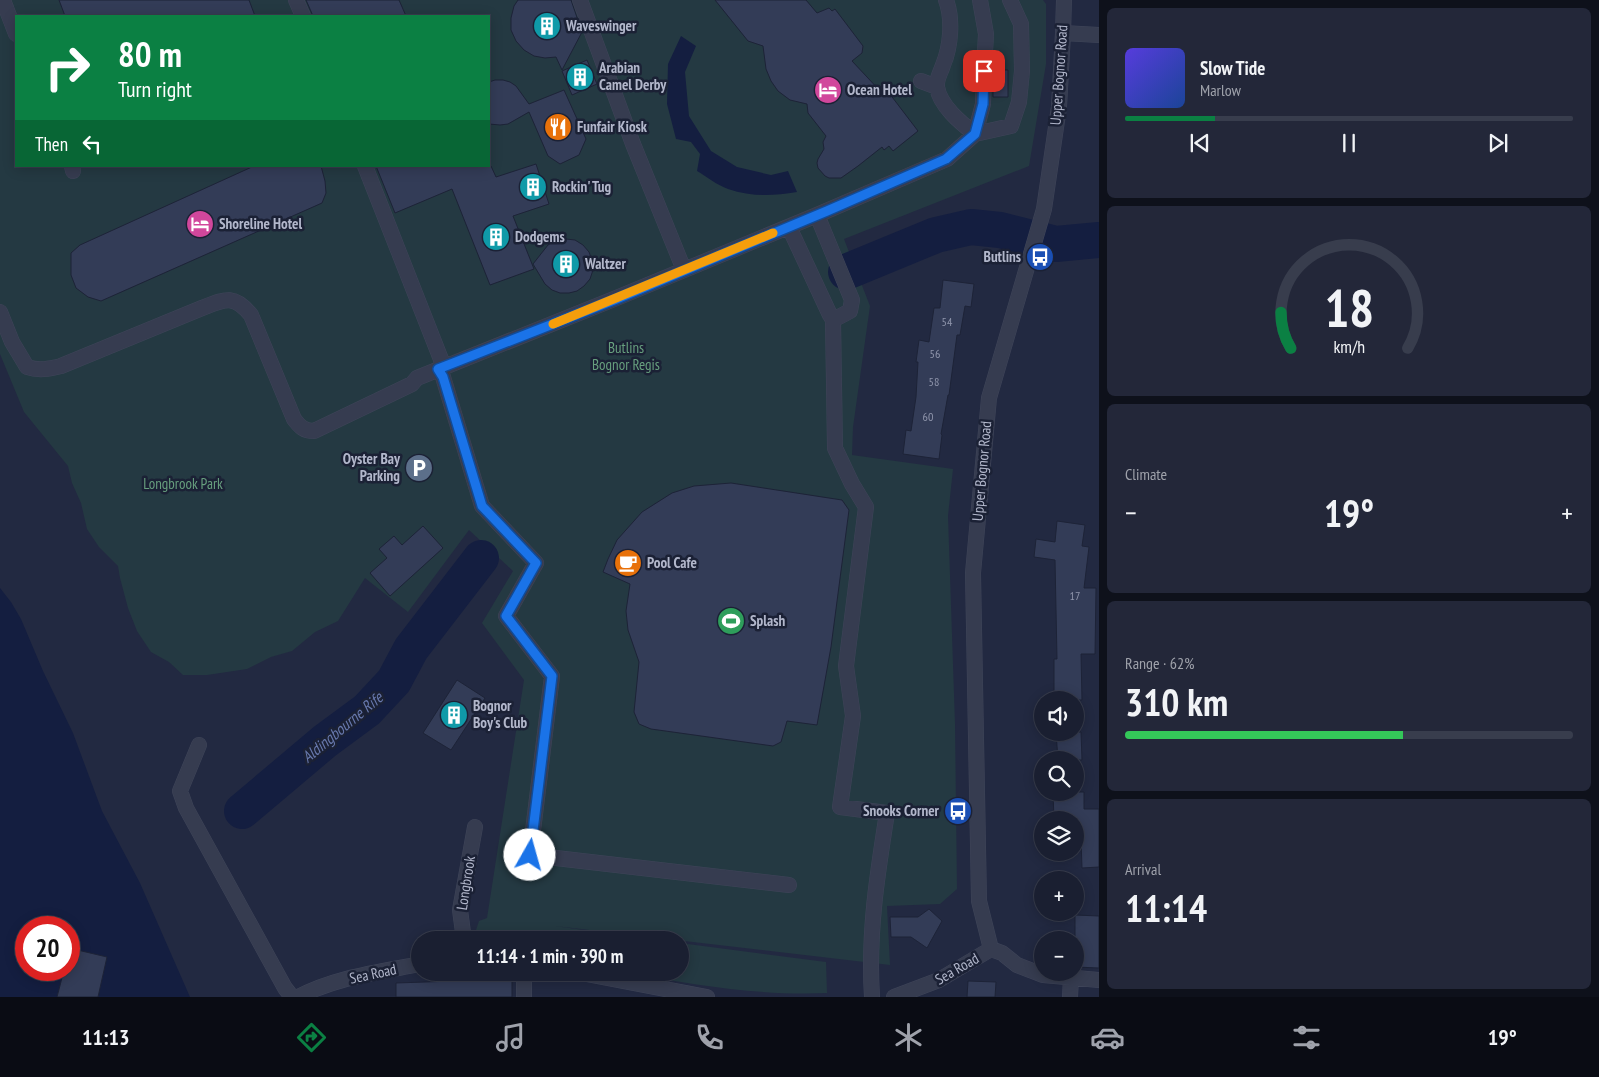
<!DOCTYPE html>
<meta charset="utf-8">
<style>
:root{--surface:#1a1f31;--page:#232739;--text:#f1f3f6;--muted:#9fa2ab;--line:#383d4d;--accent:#0b8043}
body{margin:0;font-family:"PT Sans Narrow",sans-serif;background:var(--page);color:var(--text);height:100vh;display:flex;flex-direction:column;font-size:19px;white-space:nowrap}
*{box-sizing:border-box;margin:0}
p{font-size:16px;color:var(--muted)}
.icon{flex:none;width:28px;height:28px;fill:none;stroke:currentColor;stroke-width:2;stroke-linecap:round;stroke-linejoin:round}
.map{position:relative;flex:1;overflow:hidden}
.side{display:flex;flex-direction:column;gap:8px;padding:8px;background:#0e111b;width:500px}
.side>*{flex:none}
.top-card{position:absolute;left:15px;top:15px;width:475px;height:152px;border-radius:0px;box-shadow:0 2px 12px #0003,0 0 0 1px var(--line);background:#0b8043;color:#fff;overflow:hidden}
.controls{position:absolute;left:1034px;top:691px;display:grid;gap:10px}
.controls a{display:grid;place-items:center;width:50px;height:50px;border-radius:50%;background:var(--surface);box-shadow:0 2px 12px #0003,0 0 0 1px var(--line);font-size:25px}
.speed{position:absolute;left:15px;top:916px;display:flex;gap:10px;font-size:25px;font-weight:700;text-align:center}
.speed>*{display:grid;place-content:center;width:65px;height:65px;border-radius:50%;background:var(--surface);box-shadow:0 2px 12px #0003,0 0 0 1px var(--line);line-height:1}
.speed .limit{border:8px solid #d22;background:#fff;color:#111}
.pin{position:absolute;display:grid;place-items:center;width:42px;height:42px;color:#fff;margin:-21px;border-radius:10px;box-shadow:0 2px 8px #0006}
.me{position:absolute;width:55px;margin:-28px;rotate:7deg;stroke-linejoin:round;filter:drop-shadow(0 0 4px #0008)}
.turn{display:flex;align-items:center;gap:18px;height:105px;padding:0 20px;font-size:22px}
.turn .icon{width:65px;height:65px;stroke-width:2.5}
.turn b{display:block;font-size:35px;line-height:42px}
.then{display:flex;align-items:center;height:48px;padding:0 20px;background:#0003;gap:10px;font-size:19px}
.big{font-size:38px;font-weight:700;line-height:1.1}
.side .widget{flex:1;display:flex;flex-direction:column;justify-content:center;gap:8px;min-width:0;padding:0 18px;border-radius:8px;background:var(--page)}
.side .dial{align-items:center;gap:0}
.dial svg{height:130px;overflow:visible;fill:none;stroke:var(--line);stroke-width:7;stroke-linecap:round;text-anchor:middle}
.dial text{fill:var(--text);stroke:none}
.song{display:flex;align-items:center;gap:15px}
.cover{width:60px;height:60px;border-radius:8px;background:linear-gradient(135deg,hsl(250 70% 55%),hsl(220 70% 35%))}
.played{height:5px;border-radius:2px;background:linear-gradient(90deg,var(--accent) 20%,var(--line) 20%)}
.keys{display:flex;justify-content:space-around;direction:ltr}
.heat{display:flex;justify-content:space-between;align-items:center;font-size:28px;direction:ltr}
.charge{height:8px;border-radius:4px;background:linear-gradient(90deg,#34c759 62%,var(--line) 0)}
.trip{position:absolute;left:411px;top:931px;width:278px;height:50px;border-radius:25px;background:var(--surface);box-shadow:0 2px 12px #0003,0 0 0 1px var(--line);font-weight:700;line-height:50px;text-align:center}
.dock{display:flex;height:80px;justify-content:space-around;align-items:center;background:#0a0c14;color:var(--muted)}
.dock .icon{width:35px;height:35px}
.dock .on{color:var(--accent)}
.dock b{font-size:22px;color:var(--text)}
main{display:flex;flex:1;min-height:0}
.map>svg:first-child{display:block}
</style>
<main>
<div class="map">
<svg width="1099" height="997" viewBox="0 0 1099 997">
<rect width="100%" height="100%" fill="#222941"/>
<path fill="#243942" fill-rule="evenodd" d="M 0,0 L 1043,0 L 1046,4 L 1046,64 L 1029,166 L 844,239 L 870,306 L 853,427 L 852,455 L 953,469 L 948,516 L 955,724 L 957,889 L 940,904 L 887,906 L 890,965 L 555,926 L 656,940 L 479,940 L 476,930 L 479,921 L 487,918 L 524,680 L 482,623 L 513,571 L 469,530 L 408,612 L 365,578 L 338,621 L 315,632 L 292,651 L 271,657 L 247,669 L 207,675 L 183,675 L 169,662 L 151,652 L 137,631 L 128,608 L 120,578 L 118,566 L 99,547 L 87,529 L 81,503 L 72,483 L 68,466 L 24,412 L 0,354 ZM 16,16 L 489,16 L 489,166 L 16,166 Z
M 680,943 L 826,962 L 827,993 C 760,996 695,985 629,973 L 680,972 Z"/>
<path fill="#141e40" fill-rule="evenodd" d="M 681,36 L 696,46 L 685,72 L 689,116 L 711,151 L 737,167 L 771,175 L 788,171 L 797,192 C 773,196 751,197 728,189 C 717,185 707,177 697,171 L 700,154 L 691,142 L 676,139 L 667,104 L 668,64 Z
M 0,588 L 11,602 L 21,619 L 43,671 L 73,733 L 102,811 L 140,883 L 190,997 L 0,997 ZM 26,928 L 69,928 L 69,970 L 26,970 Z"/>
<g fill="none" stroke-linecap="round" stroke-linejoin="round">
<path stroke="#141e40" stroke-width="36" d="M 846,272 L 936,235 L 971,227 L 1000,230 L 1056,244 L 1099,240
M 242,811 L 325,741 L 367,710 L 394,681 L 411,649 L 481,558"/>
</g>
<path fill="#333c57" stroke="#1d2337" d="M 59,0 L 249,0 L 255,16 L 65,16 Z
M 306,0 L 399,0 L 406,16 L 313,16 Z
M 518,0 L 571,0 L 582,32 L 562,70 L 556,57 L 545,58 L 534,56 L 524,50 L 516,41 L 511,30 L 511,18 L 514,6 Z
M 715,0 L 806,0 L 817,13 L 829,8 L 832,11 L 835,9 L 863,46 L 862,53 L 852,61 L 882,93 L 886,89 L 918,131 L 893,151 L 889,146 L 884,150 L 882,147 L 858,166 L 841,178 L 829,178 L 825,176 L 818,168 L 817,163 L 818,159 L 824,149 L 823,142 L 826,136 L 808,113 L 807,104 L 790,100 L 778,91 L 771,81 L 766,69 L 763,46 L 748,41 Z
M 587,60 L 597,84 L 572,95 L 562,71 Z
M 993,70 L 1008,70 L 1008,97 L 993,97 Z
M 495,80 L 503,80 L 510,82 L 516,86 L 529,104 L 564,90 L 586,139 L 579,155 L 560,164 L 548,156 L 529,112 L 508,124 L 500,125 L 489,124 L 489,82 Z
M 536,164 L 549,204 L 513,216 L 534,269 L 490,285 L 452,189 L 395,213 L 376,166 L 491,166 L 496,177 Z
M 254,166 L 321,166 L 325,181 L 326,193 L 322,203 L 101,301 L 88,297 L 76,288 L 71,275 L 71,253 L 80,245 Z
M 566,239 L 575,240 L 583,245 L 589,252 L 592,260 L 593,270 L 590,279 L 584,286 L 577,291 L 569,293 L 560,293 L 552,290 L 545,284 L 533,264 L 548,245 L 556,240 Z
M 943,280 L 974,284 L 971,307 L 965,306 L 960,335 L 957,335 L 949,395 L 948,395 L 941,434 L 942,435 L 939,459 L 903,454 L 906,430 L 911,431 L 916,397 L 918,362 L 916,362 L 919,340 L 929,342 L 934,308 L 940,308 Z
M 731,483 L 842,500 L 849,510 L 831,647 L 817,725 L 787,721 L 781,742 L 773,746 L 651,729 L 639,724 L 634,712 L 639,662 L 628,630 L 626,611 L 630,584 L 603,572 L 608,559 L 617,540 L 642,512 L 672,493 L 694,486 Z
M 1057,521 L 1085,525 L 1082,546 L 1089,547 L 1084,588 L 1096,588 L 1095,654 L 1081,654 L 1082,700 L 1054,700 L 1054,659 L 1057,659 L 1055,560 L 1034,557 L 1036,539 L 1055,542 Z
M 423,526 L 443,548 L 390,596 L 370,573 L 387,558 L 379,549 L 394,536 L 402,545 Z
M 457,680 L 485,698 L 451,750 L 423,733 Z
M 1056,732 L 1081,732 L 1082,760 L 1058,760 Z
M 1053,792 L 1084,792 L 1084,809 L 1099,809 L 1099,867 L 1082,868 L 1081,840 L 1075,840 L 1075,820 L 1054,820 Z
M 929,909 L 942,921 L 927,948 L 911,937 L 891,937 L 890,917 L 918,917 Z
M 1075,915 L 1099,916 L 1099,968 L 1075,967 Z
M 69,948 L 107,957 L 98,997 L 57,997 L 64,970 L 69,970 Z
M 512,979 L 512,997 L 396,997 L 396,983 Z
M 968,981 L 996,982 L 995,997 L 967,997 Z"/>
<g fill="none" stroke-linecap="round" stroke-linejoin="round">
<g stroke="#3f4559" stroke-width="16">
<path id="minor" d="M 3,0 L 16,34
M 296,0 L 303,16
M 580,0 L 633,144 L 684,270
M 946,0 C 953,19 951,46 943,65 C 941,72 936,79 937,87 C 940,106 961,123 975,134
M 1063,33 L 1099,35
M 921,81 L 937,87
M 975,134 L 983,104 L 984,71 L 986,34 L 980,0
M 72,166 L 73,171
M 365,166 L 444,367
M 817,215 L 852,300 L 850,311 L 833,320
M 789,227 L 830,315 L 833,320 L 835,448 L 852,484 L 866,507 L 846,666 L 853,716 L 840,807 L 887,813 C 877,876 868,933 872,997
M 0,312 L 12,342 L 27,367 C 39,371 49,369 61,366 L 202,308 C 225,299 234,294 251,315 L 294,419 C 300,427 304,431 314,431 L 412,384 L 417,378 L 614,299 L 817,215 L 947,159 L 975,134 L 1011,126 L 1019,102 L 1022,71 L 1021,24 L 1010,0
M 438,369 L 443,377 L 482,506 L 536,563 L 506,616 L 552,676 L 530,855 L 789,885
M 199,745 L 180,791 L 186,808 L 285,988 L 292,997
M 464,940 L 460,910 L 475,827
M 991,949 L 979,901 L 973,573 L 989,398 L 1044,209 L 1059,107 L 1063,33 L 1064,0
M 991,949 L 1002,953 L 1017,965 L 1043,975 L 1099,980
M 576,972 L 707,997
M 298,997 C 336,977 379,972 420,964
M 524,997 L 524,972
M 894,997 L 939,980 L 991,949
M 1070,997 L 1071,977"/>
</g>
<use href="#minor" stroke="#363c50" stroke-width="15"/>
</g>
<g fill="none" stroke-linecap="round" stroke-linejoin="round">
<g stroke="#114b97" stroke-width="12">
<path id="route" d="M 530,855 L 552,676 L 506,616 L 536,563 L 482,506 L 443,377 L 438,369 L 614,300 L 827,211 L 946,159 L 975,134 L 983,104 L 984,71"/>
</g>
<use href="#route" stroke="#1a73e8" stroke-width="9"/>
<path stroke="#f59e0b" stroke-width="9" d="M 553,324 L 773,233"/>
</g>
<defs>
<g id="building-disc" transform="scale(1.4375)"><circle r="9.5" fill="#0f9aa8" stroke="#1b2135"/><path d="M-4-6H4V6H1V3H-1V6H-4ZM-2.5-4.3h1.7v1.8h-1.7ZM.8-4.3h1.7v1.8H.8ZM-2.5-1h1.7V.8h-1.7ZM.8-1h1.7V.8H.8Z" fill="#fff"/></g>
<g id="hotel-disc" transform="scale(1.4375)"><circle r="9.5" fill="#d1479c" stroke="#1b2135"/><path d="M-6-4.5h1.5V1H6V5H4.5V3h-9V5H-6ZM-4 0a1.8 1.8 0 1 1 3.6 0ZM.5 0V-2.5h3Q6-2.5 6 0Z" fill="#fff"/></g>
<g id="restaurant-disc" transform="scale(1.4375)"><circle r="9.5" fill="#e8710a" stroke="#1b2135"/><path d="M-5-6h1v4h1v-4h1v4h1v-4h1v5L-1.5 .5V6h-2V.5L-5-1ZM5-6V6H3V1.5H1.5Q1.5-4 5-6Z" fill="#fff"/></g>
<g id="bus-disc" transform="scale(1.4375)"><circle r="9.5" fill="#1a4fb4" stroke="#1b2135"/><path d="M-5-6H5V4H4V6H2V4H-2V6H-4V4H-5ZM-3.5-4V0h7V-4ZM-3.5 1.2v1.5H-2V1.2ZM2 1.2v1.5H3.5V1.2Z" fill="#fff"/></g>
<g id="parking-disc" transform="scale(1.4375)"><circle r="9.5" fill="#5c6f8a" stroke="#1b2135"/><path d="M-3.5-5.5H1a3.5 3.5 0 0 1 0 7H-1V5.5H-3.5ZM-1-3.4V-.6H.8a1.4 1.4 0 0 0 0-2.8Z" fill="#fff"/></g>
<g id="cafe-disc" transform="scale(1.4375)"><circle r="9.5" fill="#e8710a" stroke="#1b2135"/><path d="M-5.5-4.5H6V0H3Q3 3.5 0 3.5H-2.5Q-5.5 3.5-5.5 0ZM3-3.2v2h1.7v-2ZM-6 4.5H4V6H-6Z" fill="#fff"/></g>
<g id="stadium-disc" transform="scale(1.4375)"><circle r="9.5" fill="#2e9e5b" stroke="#1b2135"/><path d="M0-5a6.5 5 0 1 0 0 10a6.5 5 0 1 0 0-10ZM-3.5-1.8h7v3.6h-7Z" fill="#fff"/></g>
</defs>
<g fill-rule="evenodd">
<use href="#building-disc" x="547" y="26"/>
<use href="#building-disc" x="580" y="77"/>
<use href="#hotel-disc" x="828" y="90"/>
<use href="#restaurant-disc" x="558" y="127"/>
<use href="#building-disc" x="533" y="187"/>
<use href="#hotel-disc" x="200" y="224"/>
<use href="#building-disc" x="496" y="237"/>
<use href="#bus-disc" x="1040" y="257"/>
<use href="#building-disc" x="566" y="264"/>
<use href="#parking-disc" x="419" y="468"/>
<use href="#cafe-disc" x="628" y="563"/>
<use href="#stadium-disc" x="731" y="621"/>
<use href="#building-disc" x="454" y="715"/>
<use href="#bus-disc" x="958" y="811"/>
</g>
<g text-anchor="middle" stroke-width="5" stroke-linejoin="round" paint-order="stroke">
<g font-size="12" fill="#9096ac">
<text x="947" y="326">54</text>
<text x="935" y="358">56</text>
<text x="934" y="386">58</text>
<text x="928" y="421">60</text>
<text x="1075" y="600">17</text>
</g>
<g font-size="15" font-weight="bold" fill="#b2b7cb" stroke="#1b2135" text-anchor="start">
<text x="566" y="31">Waveswinger</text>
<text x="599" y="73">Arabian<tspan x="599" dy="17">Camel Derby</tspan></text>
<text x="847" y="95">Ocean Hotel</text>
<text x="577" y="132">Funfair Kiosk</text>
<text x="552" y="192">Rockin' Tug</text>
<text x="219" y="229">Shoreline Hotel</text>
<text x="515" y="242">Dodgems</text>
<text x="1021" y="262" text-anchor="end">Butlins</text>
<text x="585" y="269">Waltzer</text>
<text x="400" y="464" text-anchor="end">Oyster Bay<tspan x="400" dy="17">Parking</tspan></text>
<text x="647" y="568">Pool Cafe</text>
<text x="750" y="626">Splash</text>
<text x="473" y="711">Bognor<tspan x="473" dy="17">Boy's Club</tspan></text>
<text x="939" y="816" text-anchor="end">Snooks Corner</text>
</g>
<g font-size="15" fill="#b2b7cb" stroke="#1b2135">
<text transform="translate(1059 75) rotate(-86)" y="5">Upper Bognor Road</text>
<text transform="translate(982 471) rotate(-85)" y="5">Upper Bognor Road</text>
<text transform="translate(466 883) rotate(-81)" y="5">Longbrook</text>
<text transform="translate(957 969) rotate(-30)" y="5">Sea Road</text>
<text transform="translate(373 974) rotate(-12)" y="5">Sea Road</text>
</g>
<g font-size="15" fill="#679f7e" stroke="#1b2135">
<text x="626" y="353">Butlins<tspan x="626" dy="17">Bognor Regis</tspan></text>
<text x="183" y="489">Longbrook Park</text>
</g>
<g font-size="16" font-style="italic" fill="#6879ae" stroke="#1b2135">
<text transform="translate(342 727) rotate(-40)" y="6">Aldingbourne Rife</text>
</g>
</g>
</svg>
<div class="controls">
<a><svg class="icon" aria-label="sound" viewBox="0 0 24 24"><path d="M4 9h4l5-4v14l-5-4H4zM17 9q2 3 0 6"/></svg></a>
<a><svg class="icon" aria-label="search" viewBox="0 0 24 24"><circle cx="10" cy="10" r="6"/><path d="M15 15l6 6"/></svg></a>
<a><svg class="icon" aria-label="layers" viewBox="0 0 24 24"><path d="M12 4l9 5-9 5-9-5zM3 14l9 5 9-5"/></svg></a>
<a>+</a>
<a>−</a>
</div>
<div class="speed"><div class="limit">20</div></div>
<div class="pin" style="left:984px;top:71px;background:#d93025"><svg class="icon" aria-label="arrive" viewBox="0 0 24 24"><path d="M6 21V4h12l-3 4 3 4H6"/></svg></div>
<svg class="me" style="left:530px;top:855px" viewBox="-20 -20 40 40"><circle r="19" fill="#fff"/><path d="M0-13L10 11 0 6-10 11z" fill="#1a73e8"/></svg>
<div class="trip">11:14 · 1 min · 390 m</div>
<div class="top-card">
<div class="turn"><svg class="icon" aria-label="right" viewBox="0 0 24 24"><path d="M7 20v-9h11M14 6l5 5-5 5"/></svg><div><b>80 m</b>Turn right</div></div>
<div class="then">Then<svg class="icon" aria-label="left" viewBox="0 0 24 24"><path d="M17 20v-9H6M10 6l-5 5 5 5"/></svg></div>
</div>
</div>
<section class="side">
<div class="widget">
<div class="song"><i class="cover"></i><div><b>Slow Tide</b><p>Marlow</p></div></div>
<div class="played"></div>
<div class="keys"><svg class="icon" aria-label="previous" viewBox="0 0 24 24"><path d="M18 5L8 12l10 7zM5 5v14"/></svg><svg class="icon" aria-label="pause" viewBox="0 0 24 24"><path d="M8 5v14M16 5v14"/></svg><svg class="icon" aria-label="next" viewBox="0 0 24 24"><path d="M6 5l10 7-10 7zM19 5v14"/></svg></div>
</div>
<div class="widget dial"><svg viewBox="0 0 100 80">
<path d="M14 69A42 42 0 1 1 86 69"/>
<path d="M14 69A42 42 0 0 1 8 47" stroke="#0b8043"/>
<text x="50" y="56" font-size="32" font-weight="700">18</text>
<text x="50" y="72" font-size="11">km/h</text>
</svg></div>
<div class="widget"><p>Climate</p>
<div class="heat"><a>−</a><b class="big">19°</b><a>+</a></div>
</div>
<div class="widget"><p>Range · 62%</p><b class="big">310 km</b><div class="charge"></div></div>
<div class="widget"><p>Arrival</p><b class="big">11:14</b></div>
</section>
</main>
<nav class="dock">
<b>11:13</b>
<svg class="icon on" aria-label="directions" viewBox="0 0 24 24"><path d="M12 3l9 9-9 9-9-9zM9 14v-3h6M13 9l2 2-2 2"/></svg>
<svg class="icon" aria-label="music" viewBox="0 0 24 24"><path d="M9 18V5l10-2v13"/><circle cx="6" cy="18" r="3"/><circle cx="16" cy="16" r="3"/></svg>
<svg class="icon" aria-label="phone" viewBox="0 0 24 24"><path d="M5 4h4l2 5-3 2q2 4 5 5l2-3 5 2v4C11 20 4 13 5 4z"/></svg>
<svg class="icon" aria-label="climate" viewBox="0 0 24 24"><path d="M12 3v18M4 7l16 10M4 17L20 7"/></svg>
<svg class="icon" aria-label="car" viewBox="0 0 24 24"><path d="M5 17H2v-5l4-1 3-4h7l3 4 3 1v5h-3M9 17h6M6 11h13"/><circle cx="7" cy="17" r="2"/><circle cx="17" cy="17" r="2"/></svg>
<svg class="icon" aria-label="filters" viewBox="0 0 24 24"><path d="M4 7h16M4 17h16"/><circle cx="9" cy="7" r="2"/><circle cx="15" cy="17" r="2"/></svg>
<b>19°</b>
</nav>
